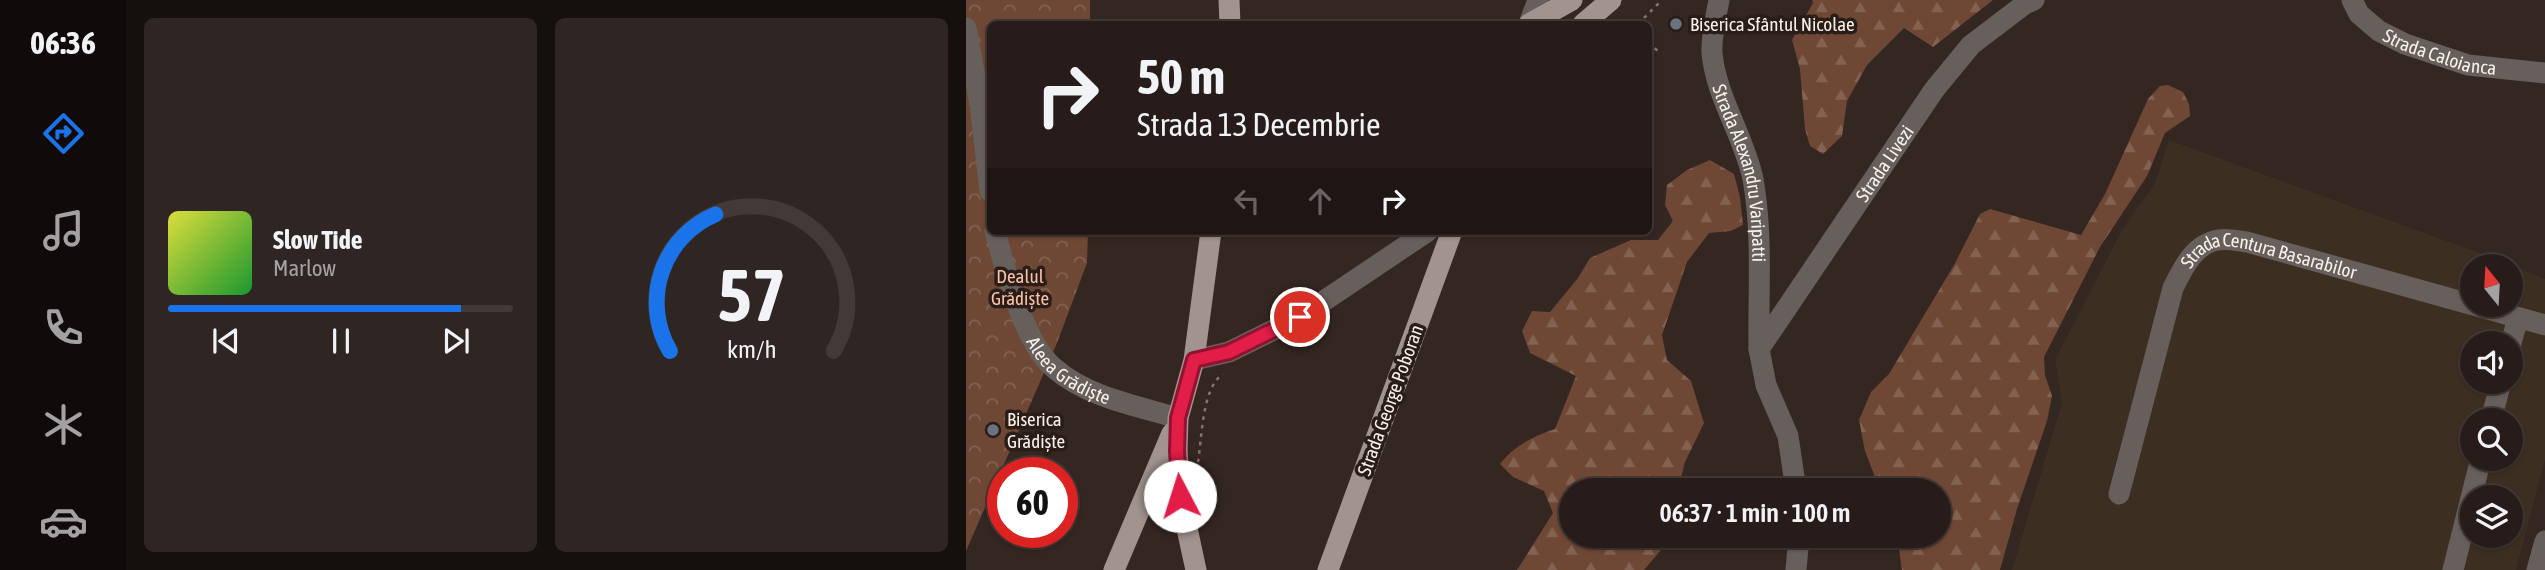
<!DOCTYPE html>
<meta charset="utf-8">
<style>
:root{--surface:#271c19;--page:#2f2522;--text:#f1f3f6;--muted:#a4a1a2;--line:#433a38;--accent:#1a73e8}
body{margin:0;font-family:"Asap Condensed",sans-serif;background:var(--page);color:var(--text);height:100vh;display:flex;flex-direction:column;font-size:26px;white-space:nowrap}
*{box-sizing:border-box;margin:0}
p{font-size:23px;color:var(--muted)}
.icon{flex:none;width:38px;height:38px;fill:none;stroke:currentColor;stroke-width:2;stroke-linecap:round;stroke-linejoin:round}
.map{position:relative;flex:1;overflow:hidden}
.details{display:flex;flex-direction:column;gap:18px;padding:18px;background:#150f0e;width:840px}
.details>*{flex:none}
.top-card{position:absolute;left:21px;top:21px;width:665px;height:214px;border-radius:10px;box-shadow:0 2px 5px #0004,0 0 0 2px var(--line);background:#271c19;color:var(--text);overflow:hidden}
.needle{width:46px;rotate:342deg}
.buttons{position:absolute;left:1494px;top:254px;display:grid;gap:14px}
.buttons a{display:grid;place-items:center;width:63px;height:63px;border-radius:50%;background:var(--surface);box-shadow:0 2px 5px #0004,0 0 0 2px var(--line);font-size:35px}
.speed{position:absolute;left:21px;top:457px;display:flex;gap:14px;font-size:35px;font-weight:700;text-align:center}
.speed>*{display:grid;place-content:center;width:91px;height:91px;border-radius:50%;background:var(--surface);box-shadow:0 2px 5px #0004,0 0 0 2px var(--line);line-height:1}
.speed .limit{border:10px solid #d22;background:#fff;color:#111}
.pin{position:absolute;display:grid;place-items:center;width:60px;height:60px;color:#fff;margin:-30px;border:4px solid #fff;border-radius:50%;box-shadow:0 2px 7px #0007}
.me{position:absolute;width:77px;margin:-38px;rotate:355deg;stroke-linejoin:round;filter:drop-shadow(0 0 5px #0008)}
.turn{display:flex;align-items:center;gap:24px;height:147px;padding:0 35px;font-size:32px}
.turn .icon{width:91px;height:91px;stroke-width:2.5}
.turn b{display:block;font-size:49px;line-height:60px}
.lanes{display:flex;align-items:center;height:66px;padding:0 35px;background:#0003;justify-content:center;gap:35px;direction:ltr}
.lanes .off{opacity:.35}
.details .tile{flex:1;display:flex;flex-direction:column;justify-content:center;gap:10px;min-width:0;padding:0 24px;border-radius:10px;background:var(--page)}
.details .dial{align-items:center;gap:0}
.dial svg{height:182px;overflow:visible;fill:none;stroke:var(--line);stroke-width:7;stroke-linecap:round;text-anchor:middle}
.dial text{fill:var(--text);stroke:none}
.song{display:flex;align-items:center;gap:21px}
.cover{width:84px;height:84px;border-radius:10px;background:linear-gradient(135deg,hsl(60 70% 55%),hsl(130 70% 35%))}
.played{height:7px;border-radius:4px;background:linear-gradient(90deg,var(--accent) 85%,var(--line) 85%)}
.keys{display:flex;justify-content:space-around;direction:ltr}
.details .tiles{flex:1;display:grid;gap:18px;grid-template-columns:repeat(2,1fr)}
.trip{position:absolute;left:593px;top:478px;width:392px;height:70px;border-radius:35px;background:var(--surface);box-shadow:0 2px 5px #0004,0 0 0 2px var(--line);font-weight:600;line-height:70px;text-align:center}
main{display:flex;flex:1;min-height:0}
.menu{display:flex;flex-direction:column;width:126px;justify-content:space-around;align-items:center;background:#100b0a;color:var(--muted)}
.menu .icon{width:49px;height:49px}
.menu .current{color:var(--accent)}
.menu b{font-size:32px;color:var(--text)}
.map>svg:first-child{display:block}
</style>
<main>
<nav class="menu">
<b>06:36</b>
<svg class="icon current" aria-label="directions" viewBox="0 0 24 24"><path d="M12 3l9 9-9 9-9-9zM9 14v-3h6M13 9l2 2-2 2"/></svg>
<svg class="icon" aria-label="music" viewBox="0 0 24 24"><path d="M9 18V5l10-2v13"/><circle cx="6" cy="18" r="3"/><circle cx="16" cy="16" r="3"/></svg>
<svg class="icon" aria-label="phone" viewBox="0 0 24 24"><path d="M5 4h4l2 5-3 2q2 4 5 5l2-3 5 2v4C11 20 4 13 5 4z"/></svg>
<svg class="icon" aria-label="climate" viewBox="0 0 24 24"><path d="M12 3v18M4 7l16 10M4 17L20 7"/></svg>
<svg class="icon" aria-label="car" viewBox="0 0 24 24"><path d="M5 17H2v-5l4-1 3-4h7l3 4 3 1v5h-3M9 17h6M6 11h13"/><circle cx="7" cy="17" r="2"/><circle cx="17" cy="17" r="2"/></svg>
</nav>
<section class="details">
<div class="tiles">
<div class="tile">
<div class="song"><i class="cover"></i><div><b>Slow Tide</b><p>Marlow</p></div></div>
<div class="played"></div>
<div class="keys"><svg class="icon" aria-label="previous" viewBox="0 0 24 24"><path d="M18 5L8 12l10 7zM5 5v14"/></svg><svg class="icon" aria-label="pause" viewBox="0 0 24 24"><path d="M8 5v14M16 5v14"/></svg><svg class="icon" aria-label="next" viewBox="0 0 24 24"><path d="M6 5l10 7-10 7zM19 5v14"/></svg></div>
</div>
<div class="tile dial"><svg viewBox="0 0 100 80">
<path d="M14 69A42 42 0 1 1 86 69"/>
<path d="M14 69A42 42 0 0 1 34 9" stroke="#1a73e8"/>
<text x="50" y="56" font-size="32" font-weight="700">57</text>
<text x="50" y="72" font-size="11">km/h</text>
</svg></div>
</div>
</section>
<div class="map">
<svg width="1579" height="570" viewBox="0 0 1579 570">
<defs>
<pattern id="forest-firs" width="22" height="20" patternUnits="userSpaceOnUse" patternTransform="scale(1.75)"><rect width="22" height="20" fill="#6f4735"/><path d="M5 1l3.5 6h-7zM16 11l3.5 6h-7z" fill="#846252"/></pattern>
<pattern id="park-crowns" width="20" height="18" patternUnits="userSpaceOnUse" patternTransform="scale(1.75)"><rect width="20" height="18" fill="#6f4735"/><path d="M2 6a3 3 0 1 1 6 0M12 15a3 3 0 1 1 6 0" fill="none" stroke="#846252"/></pattern>
</defs>
<rect width="100%" height="100%" fill="#342621"/>
<path fill="#3c2e21" fill-rule="evenodd" d="M 1203,140 L 1530,259 L 1579,279 L 1579,460 L 1550,570 L 1046,570 L 1096,403 L 1089,360 L 1156,230 L 1189,183 ZM 1507,266 L 1545,266 L 1545,304 L 1507,304 ZM 1507,343 L 1545,343 L 1545,382 L 1507,382 ZM 1507,420 L 1545,420 L 1545,458 L 1507,458 ZM 1507,497 L 1545,497 L 1545,536 L 1507,536 Z"/>
<path fill="url(#forest-firs)" d="M 846,0 L 1027,0 L 967,47 L 938,28 L 901,65 L 881,101 L 876,136 L 857,154 L 844,146 L 839,129 L 834,69 L 826,40 L 847,3 Z
M 1202,85 L 1217,92 L 1223,104 L 1224,116 L 1199,133 L 1181,176 L 1134,247 L 1078,357 L 1079,375 L 1086,396 L 1081,421 L 1051,509 L 1034,570 L 936,570 L 931,536 L 973,536 L 973,490 L 914,490 L 899,451 L 893,420 L 905,392 L 923,374 L 988,265 L 1014,214 L 1024,209 L 1115,235 L 1139,194 L 1182,99 L 1194,86 Z
M 744,160 L 768,174 L 774,197 L 777,225 L 765,231 L 743,233 L 721,262 L 696,335 L 701,360 L 725,381 L 738,423 L 719,462 L 712,490 L 606,490 L 606,536 L 707,536 L 678,570 L 551,570 L 587,513 L 578,491 L 547,477 L 534,464 C 549,445 566,437 589,429 L 610,376 L 564,353 L 556,331 L 566,311 L 584,312 L 612,278 L 624,258 L 665,240 L 692,240 L 707,221 L 699,205 L 701,185 L 721,170 Z"/>
<path fill="url(#park-crowns)" d="M 0,0 L 124,0 L 124,24 L 24,24 L 24,231 L 122,231 L 121,263 L 91,343 L 0,551 Z"/>
<g fill="none" stroke-linecap="round" stroke-linejoin="round">
<path stroke="#827672" stroke-width="2.5" stroke-dasharray="3.5 5" stroke-linecap="butt" d="M 672,24 L 696,0
M 682,43 L 692,51
M 232,462 C 236,438 236,387 257,374"/>
<g stroke="#665f5c" stroke-width="21">
<path id="s1" d="M 753,0 C 750,17 745,35 746,53 C 750,97 778,136 787,179 C 797,235 792,293 793,349 L 800,385 L 822,436 L 830,490"/>
<path id="s2" d="M 1386,0 L 1393,14 L 1413,31 L 1439,44 L 1502,65 L 1579,73"/>
<path d="M 563,24 L 572,0"/>
<path d="M 0,28 L 14,104 L 24,191"/>
<path id="s3" d="M 29,231 C 39,269 58,343 88,368 C 121,397 171,406 212,418"/>
<path d="M 1545,343 L 1552,318"/>
<path id="s4" d="M 793,349 L 968,90 L 1005,45 L 1059,4 L 1068,0"/>
<path d="M 228,360 L 263,352 L 334,317 L 462,231"/>
<path d="M 1525,420 L 1535,382"/>
<path id="s5" d="M 1153,494 L 1207,288 C 1217,268 1228,244 1252,240 C 1261,238 1272,241 1281,242 L 1579,325"/>
<path d="M 830,570 L 833,536"/>
<path d="M 1487,570 L 1515,458"/>
<path d="M 1571,570 L 1579,541"/>
</g>
<path stroke="#a1938d" stroke-width="21" d="M 263,0 L 264,24
M 563,24 L 606,0
M 617,24 L 645,0
M 148,570 L 206,433
M 230,570 L 214,496 L 211,451 L 212,418 L 228,360 L 245,231
M 362,570 L 486,231"/>
</g>
<g fill="none" stroke-linecap="round" stroke-linejoin="round">
<g stroke="#92132f" stroke-width="18">
<path id="route" d="M 214,496 L 211,451 L 212,418 L 228,360 L 263,352 L 334,317"/>
</g>
<use href="#route" stroke="#e11d48" stroke-width="12"/>
</g>
<g fill="#6b7280" stroke="#2a1d17" stroke-width="2.5">
<circle cx="710" cy="24" r="7"/>
<circle cx="27" cy="430" r="7"/>
</g>
<g text-anchor="middle" stroke-width="7" stroke-linejoin="round" paint-order="stroke">
<g font-size="19" fill="#f9f0ec" stroke="#2a1d17" text-anchor="start">
<text x="724" y="31">Biserica Sfântul Nicolae</text>
<text x="41" y="426">Biserica<tspan x="41" dy="22">Grădiște</tspan></text>
</g>
<g font-size="19" fill="#f9f0ec" stroke="#2a1d17">
<text dy="7" stroke="none"><textPath href="#s2" startOffset="107">Strada Caloianca</textPath></text>
<text dy="7" stroke="none"><textPath href="#s4" startOffset="224">Strada Livezi</textPath></text>
<text dy="7" stroke="none"><textPath href="#s1" startOffset="178">Strada Alexandru Varipatti</textPath></text>
<text dy="7" stroke="none"><textPath href="#s5" startOffset="331">Strada Centura Basarabilor</textPath></text>
<text dy="7" stroke="none"><textPath href="#s3" startOffset="164">Aleea Grădiște</textPath></text>
<text transform="translate(424 400) rotate(-70)" y="7">Strada George Poboran</text>
</g>
<g font-size="19" fill="#fbc1a8" stroke="#2a1d17">
<text x="54" y="283">Dealul<tspan x="54" dy="22">Grădiște</tspan></text>
</g>
</g>
</svg>
<div class="buttons">
<a><svg class="needle" viewBox="-14 -14 28 28"><path d="M0-13l5 13h-10z" fill="#e53935"/><path d="M0 13l5-13h-10z" fill="#a4a1a2"/></svg></a>
<a><svg class="icon" aria-label="sound" viewBox="0 0 24 24"><path d="M4 9h4l5-4v14l-5-4H4zM17 9q2 3 0 6"/></svg></a>
<a><svg class="icon" aria-label="search" viewBox="0 0 24 24"><circle cx="10" cy="10" r="6"/><path d="M15 15l6 6"/></svg></a>
<a><svg class="icon" aria-label="layers" viewBox="0 0 24 24"><path d="M12 4l9 5-9 5-9-5zM3 14l9 5 9-5"/></svg></a>
</div>
<div class="speed"><div class="limit">60</div></div>
<div class="pin" style="left:334px;top:317px;background:#d93025"><svg class="icon" aria-label="arrive" viewBox="0 0 24 24"><path d="M6 21V4h12l-3 4 3 4H6"/></svg></div>
<svg class="me" style="left:214px;top:496px" viewBox="-20 -20 40 40"><circle r="19" fill="#fff"/><path d="M0-13L10 11 0 6-10 11z" fill="#e11d48"/></svg>
<div class="trip">06:37 · 1 min · 100 m</div>
<div class="top-card">
<div class="turn"><svg class="icon" aria-label="right" viewBox="0 0 24 24"><path d="M7 20v-9h11M14 6l5 5-5 5"/></svg><div><b>50 m</b>Strada 13 Decembrie</div></div>
<div class="lanes"><svg class="icon off" aria-label="left" viewBox="0 0 24 24"><path d="M17 20v-9H6M10 6l-5 5 5 5"/></svg><svg class="icon off" aria-label="ahead" viewBox="0 0 24 24"><path d="M12 20V5M6 11l6-6 6 6"/></svg><svg class="icon" aria-label="right" viewBox="0 0 24 24"><path d="M7 20v-9h11M14 6l5 5-5 5"/></svg></div>
</div>
</div>
</main>
